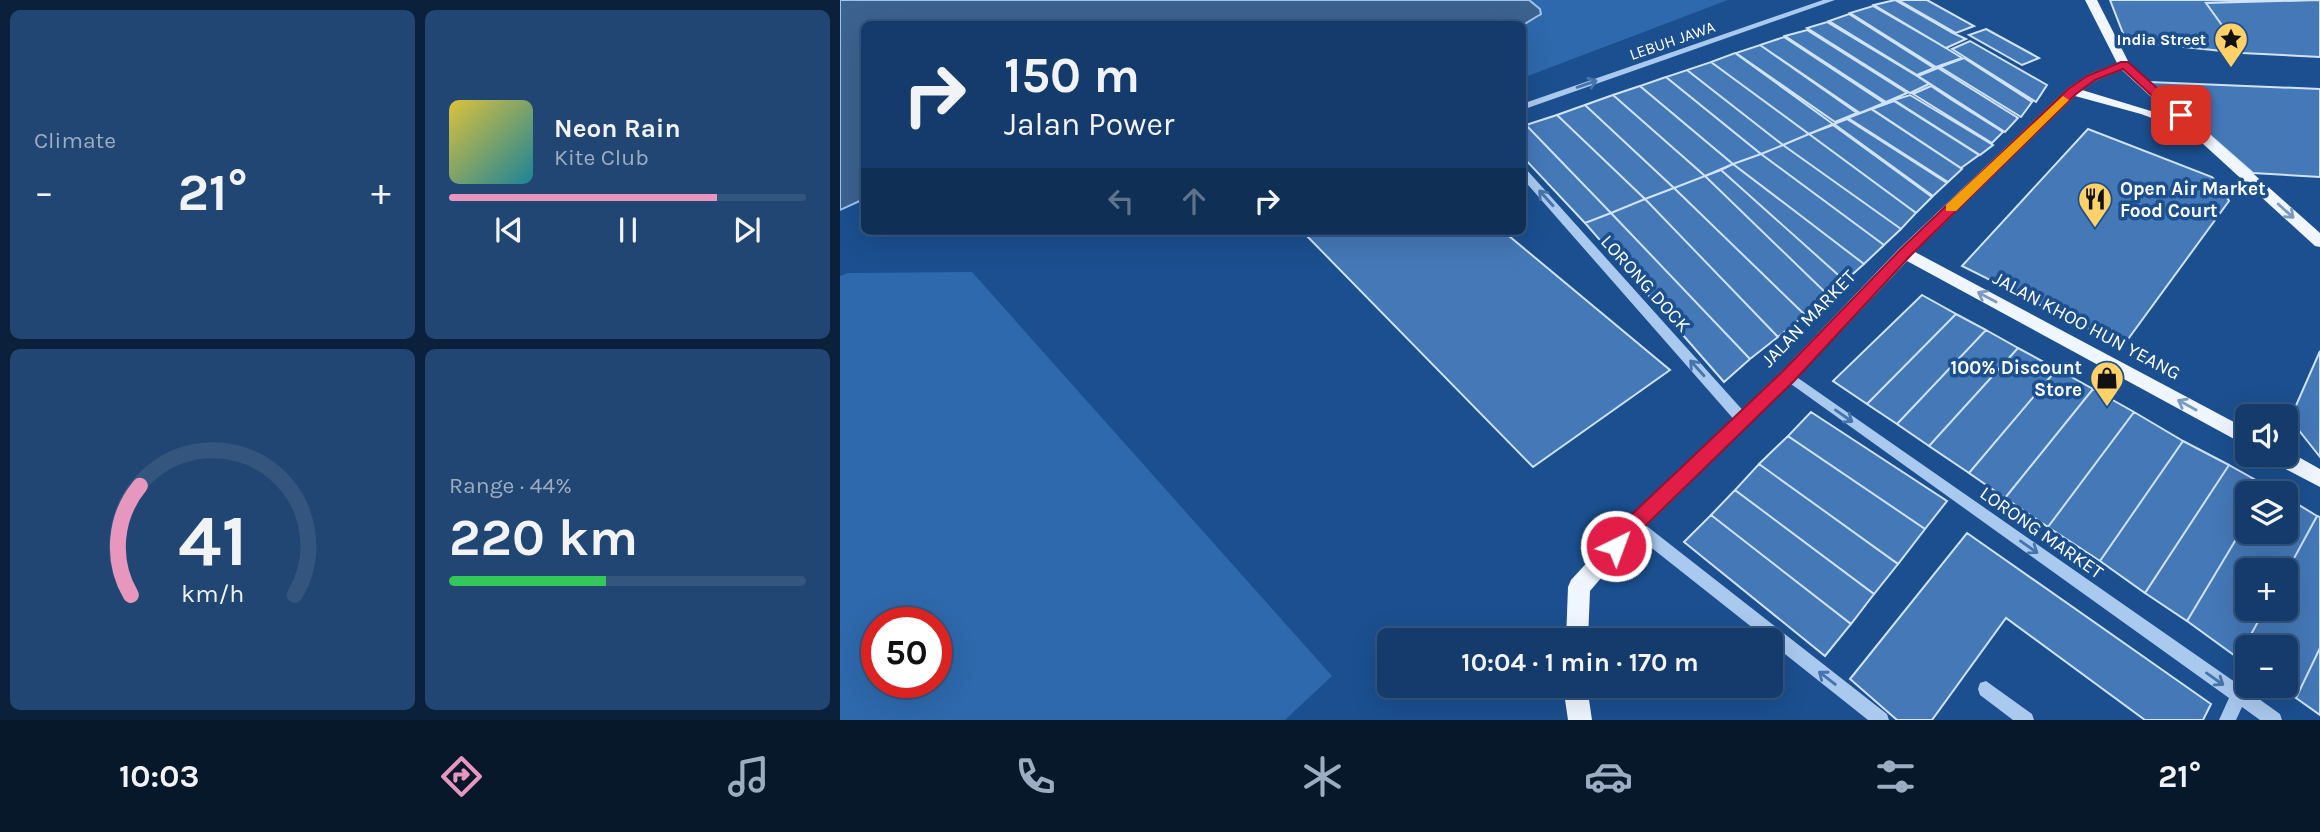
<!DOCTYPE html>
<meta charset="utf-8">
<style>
:root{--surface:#143b6b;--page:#214673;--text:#f1f3f6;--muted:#9dadc1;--line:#33557e;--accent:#e797bd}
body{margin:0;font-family:Karla,sans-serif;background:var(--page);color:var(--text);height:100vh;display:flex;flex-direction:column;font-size:26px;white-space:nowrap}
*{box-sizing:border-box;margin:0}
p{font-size:23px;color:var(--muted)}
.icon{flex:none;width:38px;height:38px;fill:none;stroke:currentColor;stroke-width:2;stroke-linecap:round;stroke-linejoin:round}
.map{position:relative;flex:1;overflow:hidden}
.panel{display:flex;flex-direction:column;gap:10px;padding:10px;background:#0b203b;width:840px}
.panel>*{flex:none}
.guide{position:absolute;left:21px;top:21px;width:665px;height:214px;border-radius:10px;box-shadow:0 7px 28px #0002,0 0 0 2px var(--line);background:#143b6b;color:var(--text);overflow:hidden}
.buttons{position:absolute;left:1395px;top:404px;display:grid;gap:14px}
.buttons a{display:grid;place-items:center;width:63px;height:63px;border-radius:10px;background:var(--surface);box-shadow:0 7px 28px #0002,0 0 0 2px var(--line);font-size:35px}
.speed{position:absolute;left:21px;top:607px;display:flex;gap:14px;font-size:35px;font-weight:700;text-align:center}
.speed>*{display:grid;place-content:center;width:91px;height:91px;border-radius:50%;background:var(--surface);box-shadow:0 7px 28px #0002,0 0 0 2px var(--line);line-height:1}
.speed .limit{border:10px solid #d22;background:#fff;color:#111}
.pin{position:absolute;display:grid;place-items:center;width:60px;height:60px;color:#fff;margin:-30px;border-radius:14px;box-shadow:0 4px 10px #0006}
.me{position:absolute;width:77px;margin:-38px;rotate:42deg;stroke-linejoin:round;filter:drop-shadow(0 0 5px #0008)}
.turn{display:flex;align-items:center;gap:24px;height:147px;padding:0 28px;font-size:32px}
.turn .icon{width:91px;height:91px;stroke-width:2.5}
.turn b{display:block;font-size:49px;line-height:60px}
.lanes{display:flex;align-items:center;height:66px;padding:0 28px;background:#0003;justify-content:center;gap:35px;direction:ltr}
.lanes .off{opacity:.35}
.big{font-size:52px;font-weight:700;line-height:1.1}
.panel .widget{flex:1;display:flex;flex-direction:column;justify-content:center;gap:10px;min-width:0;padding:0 24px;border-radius:10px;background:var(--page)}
.panel .dial{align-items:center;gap:0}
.dial svg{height:182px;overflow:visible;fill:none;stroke:var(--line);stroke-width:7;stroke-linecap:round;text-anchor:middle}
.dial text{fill:var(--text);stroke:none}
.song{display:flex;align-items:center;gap:21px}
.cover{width:84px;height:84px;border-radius:10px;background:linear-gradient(135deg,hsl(50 70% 55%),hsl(190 70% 35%))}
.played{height:7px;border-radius:4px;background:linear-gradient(90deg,var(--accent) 75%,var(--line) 75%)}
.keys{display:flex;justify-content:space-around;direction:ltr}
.heat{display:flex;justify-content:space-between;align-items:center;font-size:38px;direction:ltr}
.charge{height:10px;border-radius:5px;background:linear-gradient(90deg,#34c759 44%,var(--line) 0)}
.panel .tiles{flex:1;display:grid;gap:10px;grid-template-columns:repeat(2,1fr)}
.trip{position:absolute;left:537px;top:628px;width:406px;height:70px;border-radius:10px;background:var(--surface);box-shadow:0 7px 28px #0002,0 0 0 2px var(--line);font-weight:700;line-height:70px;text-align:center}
.dock{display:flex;height:112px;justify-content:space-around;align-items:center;background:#08182b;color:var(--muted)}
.dock .icon{width:49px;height:49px}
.dock .current{color:var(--accent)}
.dock b{font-size:32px;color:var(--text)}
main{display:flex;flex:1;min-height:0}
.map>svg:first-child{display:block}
</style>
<main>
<section class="panel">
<div class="tiles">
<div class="widget"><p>Climate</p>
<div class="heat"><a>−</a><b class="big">21°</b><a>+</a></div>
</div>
<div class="widget">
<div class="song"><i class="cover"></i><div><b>Neon Rain</b><p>Kite Club</p></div></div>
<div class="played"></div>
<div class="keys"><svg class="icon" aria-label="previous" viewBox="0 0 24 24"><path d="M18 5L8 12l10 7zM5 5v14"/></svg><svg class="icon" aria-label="pause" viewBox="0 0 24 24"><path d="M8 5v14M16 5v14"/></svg><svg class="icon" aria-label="next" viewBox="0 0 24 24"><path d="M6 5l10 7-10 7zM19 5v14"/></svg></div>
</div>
<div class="widget dial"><svg viewBox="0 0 100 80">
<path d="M14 69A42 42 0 1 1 86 69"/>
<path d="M14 69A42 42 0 0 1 18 21" stroke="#e797bd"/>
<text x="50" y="56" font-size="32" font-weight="700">41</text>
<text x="50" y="72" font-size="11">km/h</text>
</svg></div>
<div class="widget"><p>Range · 44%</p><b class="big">220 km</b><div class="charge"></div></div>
</div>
</section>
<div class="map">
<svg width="1480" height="720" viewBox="0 0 1480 720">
<rect width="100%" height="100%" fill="#1b4f8f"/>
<path fill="#2e69ad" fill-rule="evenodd" d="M 689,0 L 888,0 L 683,78 L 683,25 L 699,17 L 700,9 Z
M 132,272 L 492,676 L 445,720 L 0,720 L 0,276 L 8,273 ZM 37,623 L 96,623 L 96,682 L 37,682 Z"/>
<path fill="#3c6290" stroke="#9cc4f0" stroke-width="2" d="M 0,0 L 689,0 L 700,9 L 701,14 L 683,25 L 24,24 L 24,199 L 0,210 Z"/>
<path fill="#4478b7" stroke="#cfe3fa" stroke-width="2" d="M 1055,0 L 1113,33 L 1126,39 L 1106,48 L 1034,5 Z
M 1058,0 L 1087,0 L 1134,26 L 1116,33 Z
M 1270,0 L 1443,0 L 1366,3 L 1402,53 L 1286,41 Z
M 1480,0 L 1480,57 L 1402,53 L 1366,3 Z
M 1033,6 L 1106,48 L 1122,58 L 1096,67 L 1010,13 Z
M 1009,14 L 1094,68 L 1077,75 L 989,21 Z
M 987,22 L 1077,76 L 1089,84 L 1070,93 L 967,28 Z
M 1146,29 L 1199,58 L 1182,65 L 1129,35 Z
M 967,30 L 1067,93 L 1046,102 L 945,36 Z
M 944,37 L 1044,103 L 1020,113 L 920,45 Z
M 1130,41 L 1207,85 L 1196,102 L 1112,49 Z
M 920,45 L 1017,113 L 995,122 L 896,53 Z
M 895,53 L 993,124 L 969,134 L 871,62 Z
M 1124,58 L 1192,102 L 1181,117 L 1100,67 Z
M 871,62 L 969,134 L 943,145 L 847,70 Z
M 1098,68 L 1178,118 L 1165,132 L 1078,76 Z
M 847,70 L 943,145 L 921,154 L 826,77 Z
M 826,77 L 921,154 L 893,164 L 800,86 Z
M 1309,82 L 1480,89 L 1480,177 L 1413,173 Z
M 800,86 L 893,164 L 865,176 L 773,95 Z
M 1091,86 L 1112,100 L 1163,132 L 1152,143 L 1073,94 Z
M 773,95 L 865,176 L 834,188 L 745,105 Z
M 1070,95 L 1153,145 L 1140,155 L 1054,100 Z
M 1054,101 L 1139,155 L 1121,168 L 1032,109 Z
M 745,105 L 834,188 L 805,199 L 717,115 Z
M 1031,109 L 1122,169 L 1108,182 L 1008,118 Z
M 717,115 L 805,199 L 771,213 L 686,125 Z
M 1007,119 L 1107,183 L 1093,196 L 994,124 Z
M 686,125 L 771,213 L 745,223 L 682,156 L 682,127 Z
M 993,125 L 1092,197 L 1076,213 L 969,134 Z
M 1248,129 L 1372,177 L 1382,187 L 1389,201 L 1283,346 L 1122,266 Z
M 969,134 L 1076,213 L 1061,229 L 943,145 Z
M 943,145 L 1061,229 L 1044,245 L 921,154 Z
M 921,154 L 1044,245 L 1024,264 L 893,164 Z
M 893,164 L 1024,264 L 1005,281 L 881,170 Z
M 881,170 L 1005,281 L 988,295 L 865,176 Z
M 865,176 L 988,295 L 965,315 L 834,188 Z
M 834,188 L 965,315 L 938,337 L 805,199 Z
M 805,199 L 938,337 L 910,359 L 771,213 Z
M 771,213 L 910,359 L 884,382 L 745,223 Z
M 462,231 L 663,231 L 830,370 L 693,467 Z
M 1082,295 L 1116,314 L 1027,404 L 993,381 Z
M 1116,314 L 1146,330 L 1057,424 L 1027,404 Z
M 1146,330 L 1178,348 L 1089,446 L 1057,424 Z
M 1178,348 L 1217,369 L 1129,473 L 1089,446 Z
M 1480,351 L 1480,457 L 1450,419 Z
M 1217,369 L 1253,389 L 1165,498 L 1129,473 Z
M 1253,389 L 1294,412 L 1208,527 L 1165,498 Z
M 971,412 L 1107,501 L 1085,529 L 948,436 Z
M 1294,412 L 1343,441 L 1260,561 L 1208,527 Z
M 948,436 L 1085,529 L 1058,564 L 919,464 Z
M 1343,441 L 1389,465 L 1305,593 L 1260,561 Z
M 919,464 L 1058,564 L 1034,594 L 895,490 Z
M 1389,465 L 1428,487 L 1424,494 L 1407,494 L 1407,521 L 1347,621 L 1305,593 Z
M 895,490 L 1034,594 L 1011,624 L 871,515 Z
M 1446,497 L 1477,516 L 1446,573 L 1407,570 L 1407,609 L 1425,609 L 1398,658 L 1347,621 L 1407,521 L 1407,532 L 1446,532 Z
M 871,515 L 1011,624 L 985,656 L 844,542 Z
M 1477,516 L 1480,517 L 1480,648 L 1456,698 L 1439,686 L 1446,686 L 1446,648 L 1407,648 L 1407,664 L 1398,658 L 1425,609 L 1446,609 L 1446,573 Z
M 1127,533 L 1371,704 L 1363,720 L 1305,720 L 1166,618 L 1092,720 L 1057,720 L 1010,679 Z
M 1480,648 L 1480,715 L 1456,698 Z"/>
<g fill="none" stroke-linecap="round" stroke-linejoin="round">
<path fill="#a9c9ee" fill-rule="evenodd" d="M 983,0 L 995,0 L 682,110 L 682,104 Z
M 682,168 L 686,169 L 907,415 L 908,419 L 907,423 L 902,424 L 897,423 L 682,178 Z
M 948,371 L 1405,689 L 1440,714 L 1442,720 L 1420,720 L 1402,707 L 1396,720 L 1379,720 L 1389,698 L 944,379 L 942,376 L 944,373 Z
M 794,519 L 799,520 L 1047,714 L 1049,720 L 1028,720 L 931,643 L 931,640 L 928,640 L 789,530 L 787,525 L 789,520 Z
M 1146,681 L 1192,714 L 1194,720 L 1173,720 L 1140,695 L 1138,689 L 1140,683 Z"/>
<path fill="#f0f6ff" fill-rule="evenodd" d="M 1245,0 L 1257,0 L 1289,63 L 1480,233 L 1480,247 L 1475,246 L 1350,132 L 1301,114 L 1235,96 L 1075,252 L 1407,429 L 1407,446 L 1067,261 L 954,381 L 801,531 L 750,591 L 748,640 L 726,640 L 728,587 L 731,580 L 787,519 L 942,371 L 1059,249 L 1228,88 L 1247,75 L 1277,63 ZM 1282,70 L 1334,118 L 1242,90 L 1255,81 Z
M 1446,450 L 1480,469 L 1480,487 L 1430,461 L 1427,455 L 1446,455 Z
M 723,686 L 747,686 L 752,720 L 728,720 Z"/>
</g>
<defs><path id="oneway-shaft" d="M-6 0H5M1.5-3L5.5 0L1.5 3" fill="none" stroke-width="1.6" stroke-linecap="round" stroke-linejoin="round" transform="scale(1.75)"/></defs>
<g stroke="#4674ac">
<use href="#oneway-shaft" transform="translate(747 84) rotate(-19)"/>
<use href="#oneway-shaft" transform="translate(706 198) rotate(-132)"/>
<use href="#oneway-shaft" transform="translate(857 368) rotate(-132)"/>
<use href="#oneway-shaft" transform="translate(1004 416) rotate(35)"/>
<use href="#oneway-shaft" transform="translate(1189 547) rotate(35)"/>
<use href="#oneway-shaft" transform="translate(987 678) rotate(-142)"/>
<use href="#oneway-shaft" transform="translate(1375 679) rotate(35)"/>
</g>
<g stroke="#7b9ac1">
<use href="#oneway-shaft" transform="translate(1446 211) rotate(42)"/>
<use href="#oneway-shaft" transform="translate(1147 297) rotate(-152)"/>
<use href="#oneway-shaft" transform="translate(1347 405) rotate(-151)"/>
</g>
<path fill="#e11d48" stroke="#92132f" stroke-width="2" d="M 1281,62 L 1288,62 L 1345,113 L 1345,118 L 1336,118 L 1283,69 L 1255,80 L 1236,94 L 1070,256 L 954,381 L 800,531 L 782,552 L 776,555 L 769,552 L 766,546 L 787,519 L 942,372 L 1060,250 L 1228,89 L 1247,76 Z"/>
<path fill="#f59e0b" d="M 1223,96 L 1229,100 L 1227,102 L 1116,211 L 1106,211 L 1106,205 Z"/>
<defs>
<g id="sight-pin" transform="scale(1.75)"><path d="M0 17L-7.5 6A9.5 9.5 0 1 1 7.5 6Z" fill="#ffd166" stroke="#1b4f8f"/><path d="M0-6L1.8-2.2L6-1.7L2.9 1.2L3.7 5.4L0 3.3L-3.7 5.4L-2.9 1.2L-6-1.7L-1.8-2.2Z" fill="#111"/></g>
<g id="restaurant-pin" transform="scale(1.75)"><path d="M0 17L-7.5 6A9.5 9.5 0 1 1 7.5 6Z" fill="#ffd166" stroke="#1b4f8f"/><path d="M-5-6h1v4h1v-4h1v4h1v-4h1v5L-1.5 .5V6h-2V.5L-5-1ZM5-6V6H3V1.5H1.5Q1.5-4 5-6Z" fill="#111"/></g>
<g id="shop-pin" transform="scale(1.75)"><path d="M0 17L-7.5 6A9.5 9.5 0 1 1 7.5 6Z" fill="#ffd166" stroke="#1b4f8f"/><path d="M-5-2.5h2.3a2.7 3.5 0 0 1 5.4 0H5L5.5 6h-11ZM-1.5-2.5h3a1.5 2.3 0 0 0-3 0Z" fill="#111"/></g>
</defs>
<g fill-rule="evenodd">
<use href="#sight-pin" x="1391" y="39"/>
<use href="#restaurant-pin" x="1255" y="199"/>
<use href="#shop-pin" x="1267" y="378"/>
</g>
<g text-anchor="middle" stroke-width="7" stroke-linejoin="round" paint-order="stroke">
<g font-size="16" font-weight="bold" fill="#fff" stroke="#1b4f8f" text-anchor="end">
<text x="1366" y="45">India Street</text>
</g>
<g font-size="16" fill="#fff" stroke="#1b4f8f">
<text transform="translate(832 40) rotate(-19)" y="6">LEBUH JAWA</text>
</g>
<g font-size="19" font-weight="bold" fill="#fff" stroke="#1b4f8f" text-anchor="start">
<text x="1280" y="195">Open Air Market<tspan x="1280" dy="22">Food Court</tspan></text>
<text x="1242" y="374" text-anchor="end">100% Discount<tspan x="1242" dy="22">Store</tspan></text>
</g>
<g font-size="19" fill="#fff" stroke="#1b4f8f">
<text transform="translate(806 283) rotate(48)" y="7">LORONG DOCK</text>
<text transform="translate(968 318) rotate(-46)" y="7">JALAN MARKET</text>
<text transform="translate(1247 325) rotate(28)" y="7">JALAN KHOO HUN YEANG</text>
<text transform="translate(1202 532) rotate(35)" y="7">LORONG MARKET</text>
</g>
</g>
</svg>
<div class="buttons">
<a><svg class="icon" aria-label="sound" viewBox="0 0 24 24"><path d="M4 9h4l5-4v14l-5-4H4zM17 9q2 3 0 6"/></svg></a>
<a><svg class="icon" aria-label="layers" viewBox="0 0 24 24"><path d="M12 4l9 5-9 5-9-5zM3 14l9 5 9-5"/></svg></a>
<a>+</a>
<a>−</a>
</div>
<div class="speed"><div class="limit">50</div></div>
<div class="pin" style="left:1341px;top:115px;background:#d93025"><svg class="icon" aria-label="arrive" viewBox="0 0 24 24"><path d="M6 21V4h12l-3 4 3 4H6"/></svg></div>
<svg class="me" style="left:776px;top:546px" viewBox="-20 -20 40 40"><circle r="17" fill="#e11d48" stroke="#fff" stroke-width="3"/><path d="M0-11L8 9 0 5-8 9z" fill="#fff"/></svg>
<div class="trip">10:04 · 1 min · 170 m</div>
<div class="guide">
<div class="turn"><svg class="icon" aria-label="right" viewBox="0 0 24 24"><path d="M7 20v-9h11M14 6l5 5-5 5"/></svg><div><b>150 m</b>Jalan Power</div></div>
<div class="lanes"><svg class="icon off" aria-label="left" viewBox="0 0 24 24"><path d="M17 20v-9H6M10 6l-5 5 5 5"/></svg><svg class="icon off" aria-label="ahead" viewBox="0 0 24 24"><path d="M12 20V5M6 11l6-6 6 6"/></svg><svg class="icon" aria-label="right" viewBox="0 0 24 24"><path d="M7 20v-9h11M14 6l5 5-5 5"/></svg></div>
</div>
</div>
</main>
<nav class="dock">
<b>10:03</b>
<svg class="icon current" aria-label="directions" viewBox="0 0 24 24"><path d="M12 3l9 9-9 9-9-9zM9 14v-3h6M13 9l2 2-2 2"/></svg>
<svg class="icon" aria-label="music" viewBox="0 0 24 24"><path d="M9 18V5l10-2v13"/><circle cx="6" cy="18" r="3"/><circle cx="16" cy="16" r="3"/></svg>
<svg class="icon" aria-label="phone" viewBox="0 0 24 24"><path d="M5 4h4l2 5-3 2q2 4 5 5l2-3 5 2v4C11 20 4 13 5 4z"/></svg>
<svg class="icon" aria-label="climate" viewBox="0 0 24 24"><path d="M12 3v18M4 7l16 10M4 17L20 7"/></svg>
<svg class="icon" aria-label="car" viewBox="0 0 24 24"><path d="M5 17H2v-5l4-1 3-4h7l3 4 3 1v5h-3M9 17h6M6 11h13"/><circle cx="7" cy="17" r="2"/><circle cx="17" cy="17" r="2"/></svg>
<svg class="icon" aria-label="filters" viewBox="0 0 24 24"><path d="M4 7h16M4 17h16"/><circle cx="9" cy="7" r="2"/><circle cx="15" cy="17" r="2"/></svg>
<b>21°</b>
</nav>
